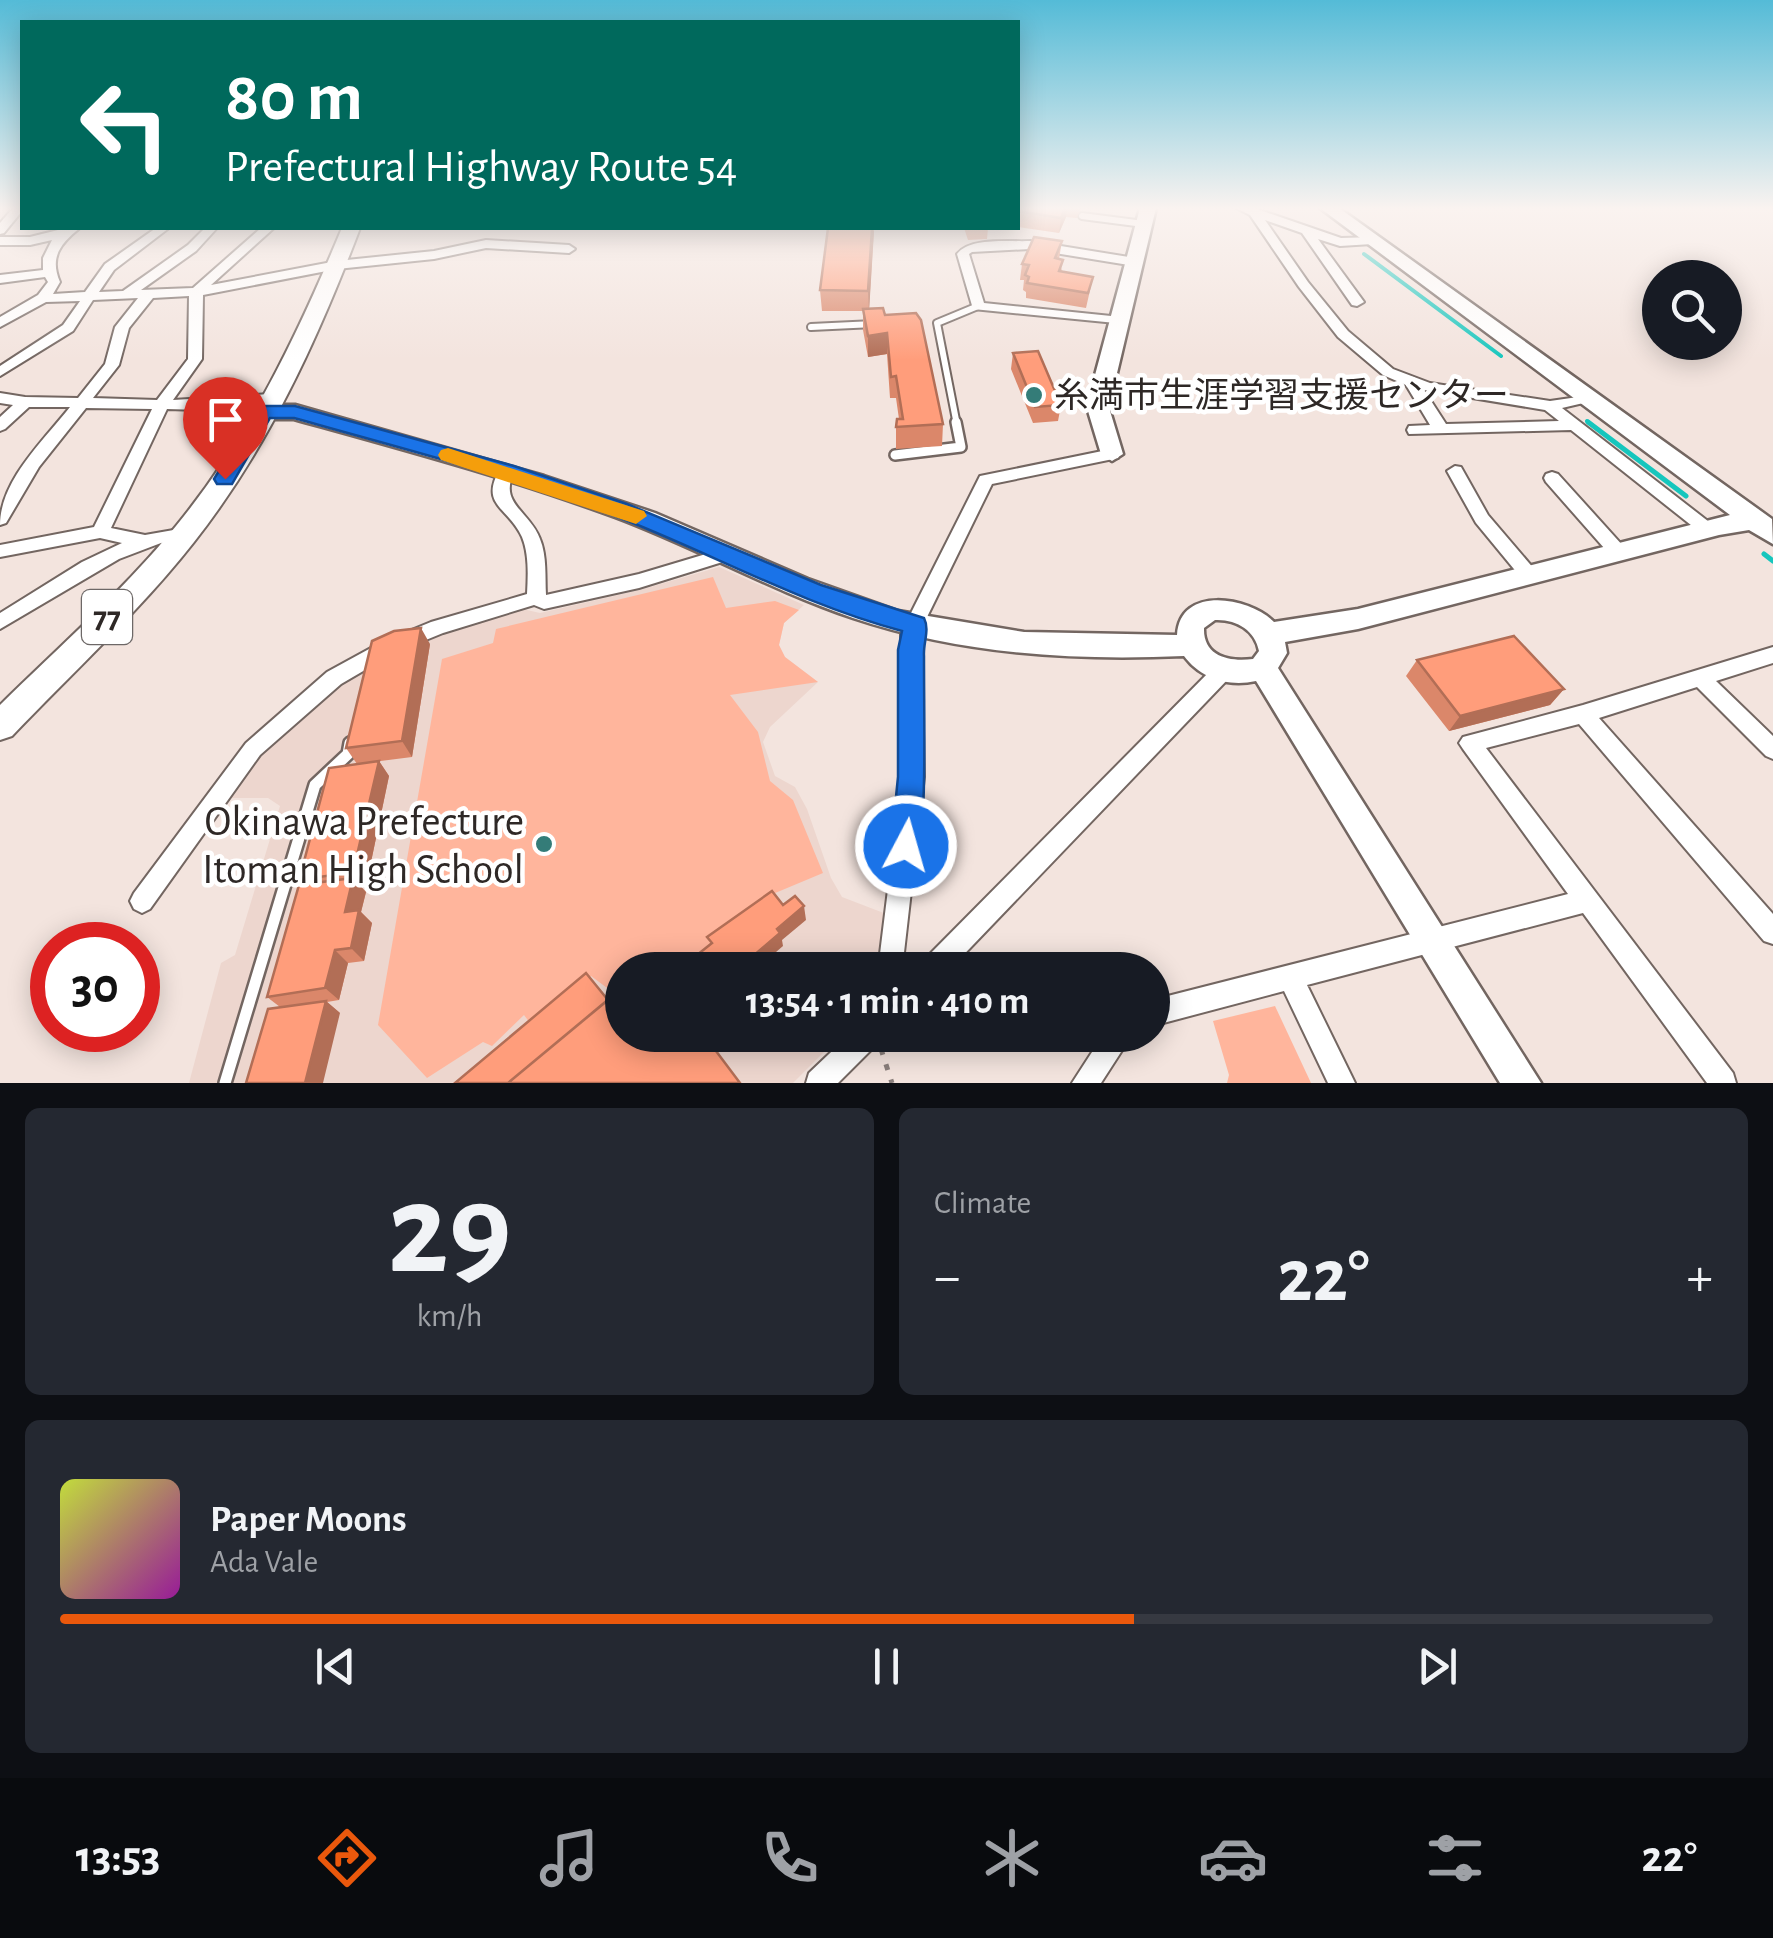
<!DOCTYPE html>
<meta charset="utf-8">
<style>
:root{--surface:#171b24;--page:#242831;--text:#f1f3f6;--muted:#9ea1a6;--line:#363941;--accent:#ea580c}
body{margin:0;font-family:"Alegreya Sans","Noto Sans JP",sans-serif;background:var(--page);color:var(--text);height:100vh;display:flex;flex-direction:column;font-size:38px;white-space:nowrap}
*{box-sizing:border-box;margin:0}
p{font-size:32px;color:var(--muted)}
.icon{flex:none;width:55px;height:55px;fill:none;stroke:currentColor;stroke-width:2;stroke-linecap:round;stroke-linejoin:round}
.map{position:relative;height:1083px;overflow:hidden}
.sheet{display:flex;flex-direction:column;gap:25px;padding:25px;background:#0d0f14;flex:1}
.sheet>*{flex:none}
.top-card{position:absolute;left:20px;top:20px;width:1000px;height:210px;border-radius:0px;box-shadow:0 5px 25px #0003;background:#00695c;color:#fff;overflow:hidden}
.tools{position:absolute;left:1642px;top:260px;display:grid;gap:20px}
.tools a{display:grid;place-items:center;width:100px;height:100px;border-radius:50%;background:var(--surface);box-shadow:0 5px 25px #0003;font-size:50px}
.speed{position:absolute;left:30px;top:922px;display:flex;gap:20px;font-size:50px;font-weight:700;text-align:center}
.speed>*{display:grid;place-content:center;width:130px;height:130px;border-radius:50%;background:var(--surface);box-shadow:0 5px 25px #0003;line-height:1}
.speed .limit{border:15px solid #d22;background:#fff;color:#111}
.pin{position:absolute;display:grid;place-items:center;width:85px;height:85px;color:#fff;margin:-102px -42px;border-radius:50% 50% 50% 0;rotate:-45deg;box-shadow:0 0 10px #0007}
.pin .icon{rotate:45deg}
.me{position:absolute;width:110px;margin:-55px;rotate:6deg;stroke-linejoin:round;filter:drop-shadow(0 0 8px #0008)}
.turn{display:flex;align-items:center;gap:35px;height:210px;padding:0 40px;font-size:45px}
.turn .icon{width:130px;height:130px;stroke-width:2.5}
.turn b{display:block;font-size:70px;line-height:85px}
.big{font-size:75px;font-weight:600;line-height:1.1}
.sheet .tile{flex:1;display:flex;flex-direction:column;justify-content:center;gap:15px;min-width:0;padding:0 35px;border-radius:15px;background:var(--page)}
.sheet .dial{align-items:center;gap:0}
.dial b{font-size:130px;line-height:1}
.song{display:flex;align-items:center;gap:30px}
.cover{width:120px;height:120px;border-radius:15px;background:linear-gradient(135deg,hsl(70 70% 55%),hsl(300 70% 35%))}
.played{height:10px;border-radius:5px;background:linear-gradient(90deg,var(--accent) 65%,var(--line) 65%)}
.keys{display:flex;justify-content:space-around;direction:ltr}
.heat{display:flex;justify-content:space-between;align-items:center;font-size:55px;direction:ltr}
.sheet .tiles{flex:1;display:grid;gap:25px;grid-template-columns:1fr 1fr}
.tile:last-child{grid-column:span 2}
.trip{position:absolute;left:605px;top:952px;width:565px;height:100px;border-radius:50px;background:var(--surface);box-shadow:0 5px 25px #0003;font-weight:600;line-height:100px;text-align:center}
.menu{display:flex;height:160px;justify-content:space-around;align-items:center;background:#090b0e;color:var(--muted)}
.menu .icon{width:70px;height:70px}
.menu .on{color:var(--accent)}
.menu b{font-size:45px;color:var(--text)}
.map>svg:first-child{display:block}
</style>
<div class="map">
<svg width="1773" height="1083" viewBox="0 0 1773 1083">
<rect width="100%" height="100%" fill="#f3e4de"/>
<path fill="#edd6ce" d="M 719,567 L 804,605 L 784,623 L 779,645 L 785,657 L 818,682 L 770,727 L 763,742 L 775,776 L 795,787 L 807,809 L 831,878 L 842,897 L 889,915 L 879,970 L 622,970 L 622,1035 L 841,1035 L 793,1083 L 189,1083 L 221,963 L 235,955 L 280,806 L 268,798 L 226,798 L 254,756 L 339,680 L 432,634 L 518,608 L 540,613 L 640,590 Z"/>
<path fill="#ffb59c" d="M 713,577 L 726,608 L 775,601 L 799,610 L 784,623 L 779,645 L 785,657 L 818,682 L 730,695 L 758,732 L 770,781 L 793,800 L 823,873 L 768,896 L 679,970 L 622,970 L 622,999 L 591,976 L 533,1027 L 524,1015 L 492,1046 L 483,1042 L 427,1078 L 378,1025 L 442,659 L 493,643 L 496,629 Z
M 1275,1006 L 1311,1083 L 1227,1083 L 1229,1075 L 1213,1021 Z"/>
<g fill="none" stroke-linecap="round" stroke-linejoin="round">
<path stroke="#16c6bd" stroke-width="4" d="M 1364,254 L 1501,356
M 1587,421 L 1592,425"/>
<path stroke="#16c6bd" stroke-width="5" d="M 1588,422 L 1686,496
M 1764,554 L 1773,561"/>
<g stroke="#736661" stroke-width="10">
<path id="lane-far2" d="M 1082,216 L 1144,224
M 811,327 L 874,324
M 957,425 L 937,323 L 978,306"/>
</g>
<g stroke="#736661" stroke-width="14">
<path id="lane-far1" d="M 895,455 L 961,447 L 956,422"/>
</g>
<g stroke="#736661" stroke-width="16">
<path id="lane" d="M 225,1083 L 315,785 L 348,754 L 350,743"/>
</g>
<g stroke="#736661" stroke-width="4">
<path id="street" d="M 13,208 L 22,208 L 22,211 L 4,233 L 0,234 L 0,223 Z
M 1236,208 L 1257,209 L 1341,238 L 1376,237 L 1376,243 L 1372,244 L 1340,246 L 1318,239 L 1364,302 L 1357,306 L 1352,305 L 1302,233 L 1265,220 L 1308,282 L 1348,331 L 1393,369 L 1430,383 L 1550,401 L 1592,395 L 1595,398 L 1592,401 L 1562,408 L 1713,525 L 1716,529 L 1713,533 L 1701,533 L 1571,430 L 1409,434 L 1407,430 L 1409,426 L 1430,425 L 1406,385 L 1383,375 L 1338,337 L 1299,287 L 1250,215 ZM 1424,390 L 1545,410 L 1559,421 L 1446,424 Z
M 66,228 L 80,228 C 61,243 49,257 60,282 L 53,294 L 85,292 L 105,264 L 156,228 L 169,228 L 114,270 L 99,292 L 123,291 L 188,245 L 205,228 L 217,228 L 196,251 L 141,290 L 193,288 L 261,228 L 274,228 L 211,285 L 337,261 L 434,251 L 486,240 L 569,245 L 575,249 L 569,253 L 486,248 L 434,259 L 337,269 L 203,295 L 202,359 L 173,400 L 271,394 L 279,399 L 271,404 L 200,410 L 167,409 L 111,528 L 145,535 L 185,528 L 191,530 L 194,534 L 191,538 L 161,543 L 119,559 L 0,629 L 0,613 L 82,562 L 122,543 L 100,538 L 0,557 L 0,545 L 94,527 L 152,409 L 86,408 L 39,467 L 6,523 L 0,525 C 0,481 43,441 70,407 L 29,407 L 5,429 L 0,431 L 0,417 L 13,405 L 0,403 L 0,393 L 25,397 L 78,398 L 105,364 L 115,327 L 138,298 L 93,300 L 73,331 L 0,376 L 0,366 L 63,325 L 80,301 L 46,302 L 0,327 L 0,317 L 38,295 L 48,282 L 45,277 L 0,283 L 0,275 L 43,270 L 43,258 L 52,240 L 30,245 L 0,245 L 0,237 L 30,237 ZM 189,296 L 188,359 L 157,400 L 93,398 L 119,365 L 129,328 L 153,298 Z
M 1030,241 L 1135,258 L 1141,262 L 1135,266 L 1030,249 L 972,252 L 969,254 L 984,303 L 1121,317 L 1128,321 L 1126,324 L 973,309 L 957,254 C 970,237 1009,242 1030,241 Z
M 1112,449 L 1120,454 L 1118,458 L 992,484 L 928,615 L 921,634 L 924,777 L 902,970 L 878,970 L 902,777 L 901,634 L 910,615 L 980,476 Z
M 507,466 L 515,471 C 497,503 530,511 540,539 C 547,556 545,577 546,595 L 639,574 L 726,548 L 735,554 L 732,559 L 639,588 L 544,609 L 534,605 L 443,633 L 394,653 L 341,684 L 260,755 L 150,909 L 142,913 L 134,909 L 130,901 L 134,893 L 246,743 L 327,672 L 380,643 L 431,622 L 527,594 C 528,575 529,554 522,537 C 508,506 478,506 501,467 Z
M 1455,466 L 1461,467 L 1488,515 L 1535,570 L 1538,575 L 1535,580 L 1523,580 L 1476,523 L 1447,471 Z
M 1552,472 L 1558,474 L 1624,547 L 1627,552 L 1624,557 L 1612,557 L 1546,482 L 1544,478 L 1546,474 Z
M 1773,647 L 1773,663 L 1716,681 L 1773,736 L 1773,759 L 1766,756 L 1697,687 L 1599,718 L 1773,914 L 1773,944 L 1764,941 L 1579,724 L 1486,748 L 1733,1073 L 1736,1083 L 1707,1083 L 1583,913 L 1307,985 L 1355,1083 L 1328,1083 L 1284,991 L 1152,1026 L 1152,1000 L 1568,894 L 1463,749 L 1459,743 L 1463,737 L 1583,705 Z
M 1223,663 L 1230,665 L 1233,671 L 1230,677 L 949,970 L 920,970 L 923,961 L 1216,665 Z
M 849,1035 L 881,1035 L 877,1044 L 838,1083 L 806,1083 L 809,1073 Z
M 1103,1035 L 1132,1035 L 1101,1083 L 1072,1083 Z"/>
</g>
<g stroke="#736661" stroke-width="5">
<path id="secondary" d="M 1140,208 L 1156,208 L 1113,390 L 1110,411 L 1123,454 L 1112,461 L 1101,454 L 1088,411 L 1091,390 Z
M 1320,208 L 1339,208 L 1772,519 L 1773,544 L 1749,530 L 1719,535 L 1358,629 L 1285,642 L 1287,653 L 1278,668 L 1541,1083 L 1500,1083 L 1256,681 C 1229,687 1201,679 1184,656 C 1072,661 960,654 853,618 C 771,590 695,547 615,517 C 510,478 402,449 294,419 L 264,419 L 253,412 L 264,405 L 295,405 L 544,476 L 655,513 L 808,579 L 898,611 L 1024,632 L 1177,635 C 1180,585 1249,597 1274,622 L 1358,609 L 1730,515 ZM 1215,620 C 1236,619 1255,630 1259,651 L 1253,659 C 1230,662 1203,657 1204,628 Z"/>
</g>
<g stroke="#736661" stroke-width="4">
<path id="primary" d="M 342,228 L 360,228 C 318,339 268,448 194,542 C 139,612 73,672 12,736 L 0,740 L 0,705 C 60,646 123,591 176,526 C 249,437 298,334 342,228 Z"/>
</g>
<path stroke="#8a7f7c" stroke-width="5" stroke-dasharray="6 10" stroke-linecap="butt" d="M 881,1049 L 892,1083"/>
<use href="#lane-far2" stroke="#fff" stroke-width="6"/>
<use href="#lane-far1" stroke="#fff" stroke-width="9"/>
<use href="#lane" stroke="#fff" stroke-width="11"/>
<use href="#street" fill="#fff" fill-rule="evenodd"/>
<use href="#secondary" fill="#fff" fill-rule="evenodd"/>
<use href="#primary" fill="#fff" fill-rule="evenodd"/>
</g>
<path fill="#db876a" d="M 1018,208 L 1081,208 L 1077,218 L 1066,217 L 1059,233 L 1018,227 Z
M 874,228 L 869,308 L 885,315 L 943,424 L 942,446 L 896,449 L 896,427 L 899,419 L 896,398 L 890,398 L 887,354 L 868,357 L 863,330 L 863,311 L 822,311 L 820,290 Z
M 964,228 L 988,228 L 987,239 L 968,240 Z
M 1062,241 L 1059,259 L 1062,271 L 1093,277 L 1086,308 L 1026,298 L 1026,292 L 1023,290 L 1024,280 L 1020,280 L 1022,264 Z
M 1013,353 L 1061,405 L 1058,421 L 1033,423 L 1011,369 Z
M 430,644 L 412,757 L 357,764 L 346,748 Z
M 1417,660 L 1564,689 L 1550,705 L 1449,731 L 1406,676 Z
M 379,761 L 389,776 L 371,862 L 375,868 L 372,885 L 361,887 L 366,892 L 361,912 L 372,923 L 364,961 L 348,963 L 339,1000 L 327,1002 L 340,1013 L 280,1007 L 267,997 L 303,884 L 299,880 Z"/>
<path fill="#b26e56" d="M 1065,208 L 1067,208 L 1066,217 L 1059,233 L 1061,218 Z
M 872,228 L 874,232 L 869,312 L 868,291 Z
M 887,333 L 887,354 L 868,357 L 868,336 Z
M 421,628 L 430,644 L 412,757 L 402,741 Z
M 1564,689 L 1550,705 L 1449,731 L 1460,716 Z
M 379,761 L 389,776 L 371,862 L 375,868 L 372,885 L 360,871 L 357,855 Z
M 353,878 L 366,892 L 361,912 L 372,923 L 364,961 L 351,948 L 345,912 Z
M 804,906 L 806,920 L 782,940 L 783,946 L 755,970 L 748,970 L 746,962 L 777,929 Z
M 335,950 L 348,963 L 339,1000 L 325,988 Z
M 742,957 L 746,970 L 727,970 Z
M 326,1001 L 340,1013 L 323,1083 L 305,1083 Z"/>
<path fill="#ff9d7b" stroke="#b26e56" stroke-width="2.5" d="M 1018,208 L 1065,208 L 1061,218 L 1018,211 Z
M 828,228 L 872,228 L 868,291 L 820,290 Z
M 1034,237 L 1062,241 L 1055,258 L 1063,260 L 1059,271 L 1093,277 L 1088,293 L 1027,283 L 1029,277 L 1025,275 L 1029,265 L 1022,264 Z
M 883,308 L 885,315 L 916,313 L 921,320 L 943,424 L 896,427 L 897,419 L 903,419 L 896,376 L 891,377 L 887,333 L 868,336 L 863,309 Z
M 1038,351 L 1061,405 L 1035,407 L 1013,353 Z
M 421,628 L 402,741 L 346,748 L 372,641 L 394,631 Z
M 1514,636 L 1564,689 L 1460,716 L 1417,660 Z
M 379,761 L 357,855 L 363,854 L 360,871 L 299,880 L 329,768 Z
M 353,878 L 345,912 L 359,910 L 351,948 L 335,950 L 325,988 L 267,997 L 299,885 Z
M 772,891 L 783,905 L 795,896 L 804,906 L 777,929 L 780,933 L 746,962 L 742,957 L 727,970 L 696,970 L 694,968 L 702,962 L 697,955 L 712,943 L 707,937 Z
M 652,964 L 656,970 L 645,970 Z
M 586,973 L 608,1000 L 508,1083 L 455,1083 Z
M 622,988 L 622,1035 L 704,1035 L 740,1083 L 508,1083 Z
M 326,1001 L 305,1083 L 246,1083 L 268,1009 Z"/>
<linearGradient id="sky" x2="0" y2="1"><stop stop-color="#54bbd7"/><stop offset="0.58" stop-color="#faf3f0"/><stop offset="1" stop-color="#faf3f0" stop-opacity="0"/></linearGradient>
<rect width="1773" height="360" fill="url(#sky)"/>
<path fill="#1a73e8" stroke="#114b97" stroke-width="2.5" d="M 264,406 L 295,406 L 514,466 L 627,504 L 821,585 L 924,618 C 930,630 923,643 924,656 C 924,720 926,782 921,846 L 916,856 L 906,860 L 895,856 L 891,846 L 898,777 L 898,650 L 902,631 C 800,604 708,551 610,514 C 507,475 400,448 294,418 L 270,418 L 232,484 L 217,484 L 214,479 L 254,412 Z"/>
<path fill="#f59e0b" d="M 448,448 L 644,511 L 647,516 L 636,524 L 441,460 L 438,455 L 441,450 Z"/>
<g fill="#347c78" stroke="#fff" stroke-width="4">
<circle cx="1034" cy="395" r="10"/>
<circle cx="544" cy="844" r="10"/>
</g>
<g text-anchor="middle" stroke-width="9" stroke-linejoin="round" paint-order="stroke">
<rect fill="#fff" stroke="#6d6867" stroke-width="2.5" x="82" y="590" width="50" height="54" rx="8"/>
<g font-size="32" font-weight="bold" fill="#2e2826">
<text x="107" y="628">77</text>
</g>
<g font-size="35" fill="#2e2826" stroke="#fff" text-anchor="start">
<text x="1054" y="407">糸満市生涯学習支援センター</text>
</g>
<g font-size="42" fill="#2e2826" stroke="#fff" text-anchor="end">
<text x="524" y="835">Okinawa Prefecture<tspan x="524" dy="48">Itoman High School</tspan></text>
</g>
</g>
</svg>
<div class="tools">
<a><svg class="icon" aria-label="search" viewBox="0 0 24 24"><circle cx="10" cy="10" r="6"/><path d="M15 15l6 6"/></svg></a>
</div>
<div class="speed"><div class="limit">30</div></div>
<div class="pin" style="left:225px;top:479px;background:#d93025"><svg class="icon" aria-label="arrive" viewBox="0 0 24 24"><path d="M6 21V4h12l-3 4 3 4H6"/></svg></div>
<svg class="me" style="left:906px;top:846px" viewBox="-20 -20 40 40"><circle r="17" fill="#1a73e8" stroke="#fff" stroke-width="3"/><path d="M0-11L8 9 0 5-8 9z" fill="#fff"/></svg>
<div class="trip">13:54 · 1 min · 410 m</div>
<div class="top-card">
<div class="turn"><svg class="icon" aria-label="left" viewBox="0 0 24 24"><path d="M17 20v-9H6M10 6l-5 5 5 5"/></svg><div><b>80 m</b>Prefectural Highway Route 54</div></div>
</div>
</div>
<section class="sheet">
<div class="tiles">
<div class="tile dial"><b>29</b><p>km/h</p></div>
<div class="tile"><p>Climate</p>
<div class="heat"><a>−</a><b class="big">22°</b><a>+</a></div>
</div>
<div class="tile">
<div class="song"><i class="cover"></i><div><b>Paper Moons</b><p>Ada Vale</p></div></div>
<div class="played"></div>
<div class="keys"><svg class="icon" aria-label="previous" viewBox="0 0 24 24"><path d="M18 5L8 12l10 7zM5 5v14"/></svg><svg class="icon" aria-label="pause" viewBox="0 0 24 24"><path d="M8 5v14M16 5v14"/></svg><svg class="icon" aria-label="next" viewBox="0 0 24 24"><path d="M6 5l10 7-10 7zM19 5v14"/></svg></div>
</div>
</div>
</section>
<nav class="menu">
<b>13:53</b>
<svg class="icon on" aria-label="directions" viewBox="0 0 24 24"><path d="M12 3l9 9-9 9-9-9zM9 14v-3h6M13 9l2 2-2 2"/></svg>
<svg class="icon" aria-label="music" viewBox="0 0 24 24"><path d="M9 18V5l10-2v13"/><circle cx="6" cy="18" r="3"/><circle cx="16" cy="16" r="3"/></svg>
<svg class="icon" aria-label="phone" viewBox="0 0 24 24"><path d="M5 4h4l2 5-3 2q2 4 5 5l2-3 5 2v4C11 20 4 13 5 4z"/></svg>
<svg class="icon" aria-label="climate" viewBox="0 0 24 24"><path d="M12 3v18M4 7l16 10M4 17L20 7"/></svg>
<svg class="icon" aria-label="car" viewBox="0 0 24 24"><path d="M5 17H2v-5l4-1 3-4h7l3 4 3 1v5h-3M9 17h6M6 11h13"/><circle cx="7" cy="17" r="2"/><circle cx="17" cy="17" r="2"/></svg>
<svg class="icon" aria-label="filters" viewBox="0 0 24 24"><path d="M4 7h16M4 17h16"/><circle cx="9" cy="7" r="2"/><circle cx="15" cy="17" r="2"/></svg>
<b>22°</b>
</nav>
